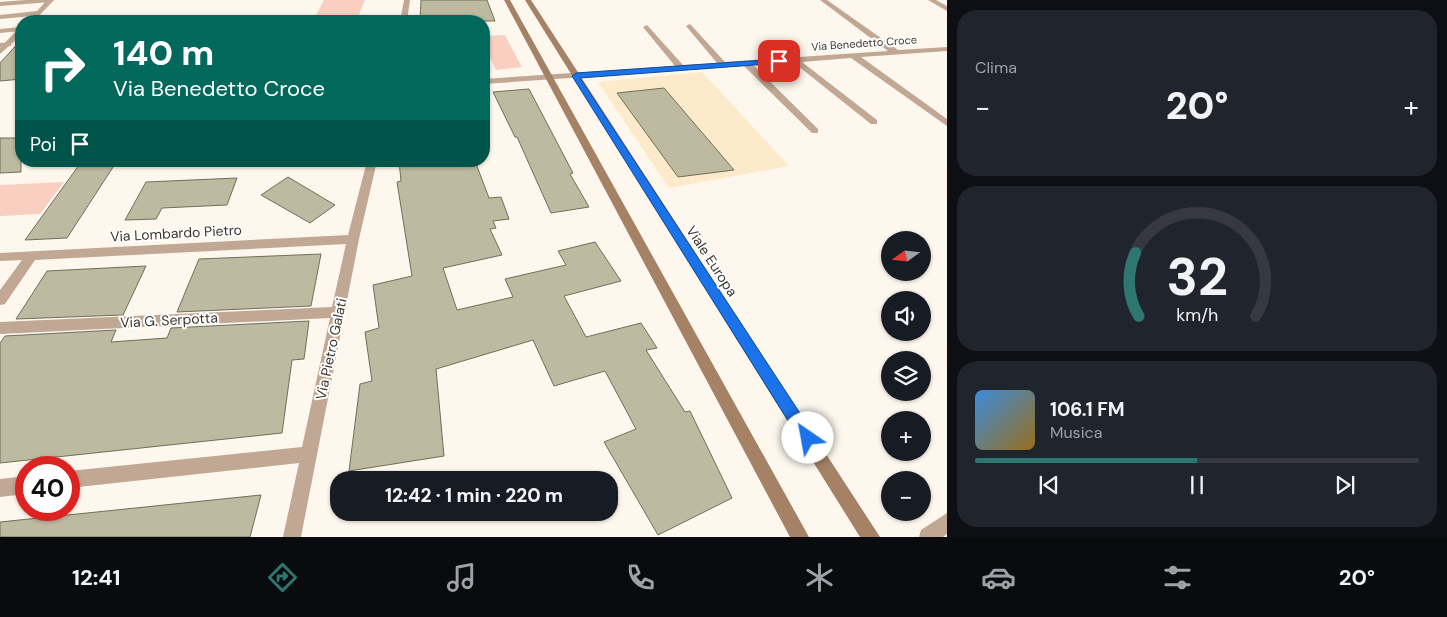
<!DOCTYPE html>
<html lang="it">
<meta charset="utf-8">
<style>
:root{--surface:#171b24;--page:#20242c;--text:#f1f3f6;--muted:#9ea1a6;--line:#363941;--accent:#2d7671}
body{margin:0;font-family:"DM Sans",sans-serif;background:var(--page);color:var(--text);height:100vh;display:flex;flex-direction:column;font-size:19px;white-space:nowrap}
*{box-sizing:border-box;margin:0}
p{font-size:16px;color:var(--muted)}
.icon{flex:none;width:28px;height:28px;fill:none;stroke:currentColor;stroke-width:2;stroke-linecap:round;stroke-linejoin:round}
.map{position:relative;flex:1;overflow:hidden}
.panel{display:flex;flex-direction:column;gap:10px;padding:10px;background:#0d0f14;width:500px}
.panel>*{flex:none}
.top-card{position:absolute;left:15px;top:15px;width:475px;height:152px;border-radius:20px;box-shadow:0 1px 4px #0004;background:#00695c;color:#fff;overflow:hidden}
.needle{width:32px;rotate:255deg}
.controls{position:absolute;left:881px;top:231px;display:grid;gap:10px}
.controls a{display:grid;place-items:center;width:50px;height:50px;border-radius:50%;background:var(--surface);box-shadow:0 1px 4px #0004;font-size:25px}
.speed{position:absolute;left:15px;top:456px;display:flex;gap:10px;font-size:25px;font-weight:700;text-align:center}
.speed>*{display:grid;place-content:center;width:65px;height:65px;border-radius:50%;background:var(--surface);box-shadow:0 1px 4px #0004;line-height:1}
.speed .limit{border:8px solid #d22;background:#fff;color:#111}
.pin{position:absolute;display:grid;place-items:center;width:42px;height:42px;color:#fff;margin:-21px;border-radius:10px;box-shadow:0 2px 8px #0006}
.me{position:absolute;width:55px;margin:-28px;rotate:327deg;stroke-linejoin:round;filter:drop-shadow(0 0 4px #0008)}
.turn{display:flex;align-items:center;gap:18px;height:105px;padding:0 15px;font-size:22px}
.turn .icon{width:65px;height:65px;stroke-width:2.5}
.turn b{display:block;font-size:35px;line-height:42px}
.then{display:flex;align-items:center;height:48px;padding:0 15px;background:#0003;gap:10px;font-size:19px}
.big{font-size:38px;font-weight:800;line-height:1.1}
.panel .tile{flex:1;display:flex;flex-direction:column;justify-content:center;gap:8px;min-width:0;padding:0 18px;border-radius:20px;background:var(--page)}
.panel .dial{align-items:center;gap:0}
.dial svg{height:130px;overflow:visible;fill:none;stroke:var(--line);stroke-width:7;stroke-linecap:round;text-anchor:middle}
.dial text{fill:var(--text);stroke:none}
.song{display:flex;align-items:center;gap:15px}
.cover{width:60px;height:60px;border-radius:8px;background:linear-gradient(135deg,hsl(210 70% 55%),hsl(40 70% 35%))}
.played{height:5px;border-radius:2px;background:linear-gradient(90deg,var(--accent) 50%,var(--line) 50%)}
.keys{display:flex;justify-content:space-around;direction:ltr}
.heat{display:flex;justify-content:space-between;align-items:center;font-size:28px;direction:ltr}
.trip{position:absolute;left:330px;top:471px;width:288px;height:50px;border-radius:20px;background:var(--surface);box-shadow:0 1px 4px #0004;font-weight:800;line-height:50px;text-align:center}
.menu{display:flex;height:80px;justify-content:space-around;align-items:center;background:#090b0e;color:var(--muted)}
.menu .icon{width:35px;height:35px}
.menu .current{color:var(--accent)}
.menu b{font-size:22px;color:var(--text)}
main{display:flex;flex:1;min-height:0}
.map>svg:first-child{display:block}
</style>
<main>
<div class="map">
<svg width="947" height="537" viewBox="0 0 947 537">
<rect width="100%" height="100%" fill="#fdf7ed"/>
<path fill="#fceaca" d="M 702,72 L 789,166 L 669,188 L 598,82 Z"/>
<path fill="#f9cfc2" d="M 324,0 L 365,0 L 356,21 L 313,21 Z
M 505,35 L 522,67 L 496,70 L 484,45 L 484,36 Z
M 64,182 L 40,214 L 0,216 L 0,185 Z"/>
<path fill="#bdbaa1" stroke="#716f57" d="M 421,0 L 487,0 L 495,21 L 420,21 Z
M 21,40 L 21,79 L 0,81 L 0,63 Z
M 664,88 L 734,170 L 678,177 L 617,93 Z
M 529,89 L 573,173 L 570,174 L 589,207 L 551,213 L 517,137 L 515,137 L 493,92 Z
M 0,138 L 21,138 L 21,172 L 0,173 Z
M 82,161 L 117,161 L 67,238 L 25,240 Z
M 399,161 L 432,161 L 433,166 L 475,161 L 489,198 L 501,197 L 509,219 L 493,221 L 496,228 L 490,229 L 502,255 L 443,268 L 457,310 L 513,297 L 505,279 L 566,265 L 558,251 L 595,242 L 621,281 L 564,296 L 586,337 L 641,323 L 657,348 L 646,350 L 685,412 L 690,411 L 732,498 L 658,535 L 604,442 L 636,429 L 605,371 L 554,386 L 533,340 L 436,369 L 444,456 L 349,471 L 360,384 L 372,381 L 365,332 L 379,328 L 373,285 L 412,276 L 397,182 L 401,181 Z
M 288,177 L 335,205 L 310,223 L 261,195 Z
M 237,178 L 227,205 L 162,208 L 156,219 L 125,220 L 146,182 Z
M 321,254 L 311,306 L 177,312 L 199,259 Z
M 146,266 L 123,315 L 16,319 L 47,271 Z
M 309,321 L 304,359 L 292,360 L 282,433 L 0,463 L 0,343 L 5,336 L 116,330 L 111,342 L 167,338 L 171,328 Z
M 261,495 L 250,537 L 0,537 L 0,522 Z"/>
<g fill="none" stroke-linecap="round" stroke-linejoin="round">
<path fill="#c1a895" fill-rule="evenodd" d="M 26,0 L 54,0 L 51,2 L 0,6 L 0,2 Z
M 21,27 L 21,31 L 0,33 L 0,29 Z
M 11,42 L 11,46 L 0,47 L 0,43 Z"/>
<path fill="#c1a895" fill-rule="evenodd" d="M 47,0 L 54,0 L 36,19 L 32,19 L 32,16 L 0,19 L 0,15 L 37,11 Z
M 404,0 L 410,0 L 407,21 L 400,21 Z
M 820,0 L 827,0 L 898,50 L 947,47 L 947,51 L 861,57 L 947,119 L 947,126 L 851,58 L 802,62 L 877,120 L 877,124 L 871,124 L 793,62 L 753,65 L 818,129 L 818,133 L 812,133 L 744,66 L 484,84 L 484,79 L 675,66 L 643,27 L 647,25 L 683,65 L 717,63 L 686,26 L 690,24 L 725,62 L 888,51 Z
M 928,0 L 936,0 L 947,6 L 947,11 Z
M 18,29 L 21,29 L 21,35 L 0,54 L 0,48 Z
M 367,161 L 377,161 L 359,239 L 301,537 L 283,537 L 299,463 L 69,488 L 69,471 L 302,447 L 330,318 L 0,334 L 0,322 L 332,307 L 346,244 L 35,260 L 5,304 L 0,305 L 0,290 L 22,260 L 0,261 L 0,253 L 348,235 Z
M 26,476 L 26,494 L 0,497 L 0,479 Z
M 947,513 L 947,534 L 943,537 L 919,537 L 921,530 Z"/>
<path fill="#a58166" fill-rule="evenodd" d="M 504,0 L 510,0 L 809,537 L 790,537 Z
M 525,0 L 531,0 L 880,537 L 860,537 Z"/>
</g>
<path fill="#1a73e8" stroke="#114b97" d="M 779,59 L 781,60 L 781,63 L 580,78 L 813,433 L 815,438 L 813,443 L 808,445 L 802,443 L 572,76 L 576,73 Z"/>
<g text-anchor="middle" stroke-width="4" stroke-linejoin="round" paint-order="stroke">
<g font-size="11" fill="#3c372d" stroke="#fff">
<text transform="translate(864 43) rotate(-4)" y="4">Via Benedetto Croce</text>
</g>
<g font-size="14" fill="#3c372d" stroke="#fff">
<text transform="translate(176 233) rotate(-3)" y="5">Via Lombardo Pietro</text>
<text transform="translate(712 261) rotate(57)" y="5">Viale Europa</text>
<text transform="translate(169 320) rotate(-3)" y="5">Via G. Serpotta</text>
<text transform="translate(331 349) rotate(-78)" y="5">Via Pietro Galati</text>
</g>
</g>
</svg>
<div class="controls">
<a><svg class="needle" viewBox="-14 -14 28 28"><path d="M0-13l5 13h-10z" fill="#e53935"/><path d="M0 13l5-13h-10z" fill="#9ea1a6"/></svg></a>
<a><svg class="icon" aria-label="sound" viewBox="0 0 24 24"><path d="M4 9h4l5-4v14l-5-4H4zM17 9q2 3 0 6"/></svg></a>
<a><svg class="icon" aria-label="layers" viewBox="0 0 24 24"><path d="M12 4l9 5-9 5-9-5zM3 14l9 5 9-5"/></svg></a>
<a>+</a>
<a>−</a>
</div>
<div class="speed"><div class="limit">40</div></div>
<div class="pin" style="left:779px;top:61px;background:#d93025"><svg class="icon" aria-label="arrive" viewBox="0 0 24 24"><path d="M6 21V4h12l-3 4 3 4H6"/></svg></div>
<svg class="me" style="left:808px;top:438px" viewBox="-20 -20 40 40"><circle r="19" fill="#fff"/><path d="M0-13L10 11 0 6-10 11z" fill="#1a73e8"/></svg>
<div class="trip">12:42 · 1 min · 220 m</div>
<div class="top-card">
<div class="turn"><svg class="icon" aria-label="right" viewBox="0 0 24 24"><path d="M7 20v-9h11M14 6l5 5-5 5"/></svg><div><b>140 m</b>Via Benedetto Croce</div></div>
<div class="then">Poi<svg class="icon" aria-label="arrive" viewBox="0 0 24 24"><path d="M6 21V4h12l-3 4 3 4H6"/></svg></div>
</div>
</div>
<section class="panel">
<div class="tile"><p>Clima</p>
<div class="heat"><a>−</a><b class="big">20°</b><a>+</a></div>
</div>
<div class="tile dial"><svg viewBox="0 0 100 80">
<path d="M14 69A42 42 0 1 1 86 69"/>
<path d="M14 69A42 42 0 0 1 12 30" stroke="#2d7671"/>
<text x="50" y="56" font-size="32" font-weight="700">32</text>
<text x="50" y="72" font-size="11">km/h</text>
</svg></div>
<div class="tile">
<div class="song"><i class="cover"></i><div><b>106.1 FM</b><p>Musica</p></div></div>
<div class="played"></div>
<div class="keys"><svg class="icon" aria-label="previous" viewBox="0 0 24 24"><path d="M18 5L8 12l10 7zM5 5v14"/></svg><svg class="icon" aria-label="pause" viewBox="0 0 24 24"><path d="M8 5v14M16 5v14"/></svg><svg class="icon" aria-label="next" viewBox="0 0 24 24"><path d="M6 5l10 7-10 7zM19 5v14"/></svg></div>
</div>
</section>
</main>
<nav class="menu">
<b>12:41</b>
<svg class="icon current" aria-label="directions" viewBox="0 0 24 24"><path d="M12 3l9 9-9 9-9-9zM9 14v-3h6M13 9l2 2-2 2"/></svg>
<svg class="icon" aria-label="music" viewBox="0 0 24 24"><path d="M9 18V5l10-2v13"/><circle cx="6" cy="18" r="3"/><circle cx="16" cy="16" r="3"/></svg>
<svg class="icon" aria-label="phone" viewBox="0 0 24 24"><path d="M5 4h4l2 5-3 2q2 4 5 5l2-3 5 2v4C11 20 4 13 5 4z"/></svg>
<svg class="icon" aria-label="climate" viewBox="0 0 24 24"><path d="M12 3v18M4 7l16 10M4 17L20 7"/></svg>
<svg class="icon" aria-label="car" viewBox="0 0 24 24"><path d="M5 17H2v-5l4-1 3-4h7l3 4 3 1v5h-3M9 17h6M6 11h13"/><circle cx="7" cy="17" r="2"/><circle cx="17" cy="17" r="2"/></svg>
<svg class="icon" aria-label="filters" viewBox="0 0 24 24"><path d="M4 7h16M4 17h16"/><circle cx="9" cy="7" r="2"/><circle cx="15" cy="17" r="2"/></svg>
<b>20°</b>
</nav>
